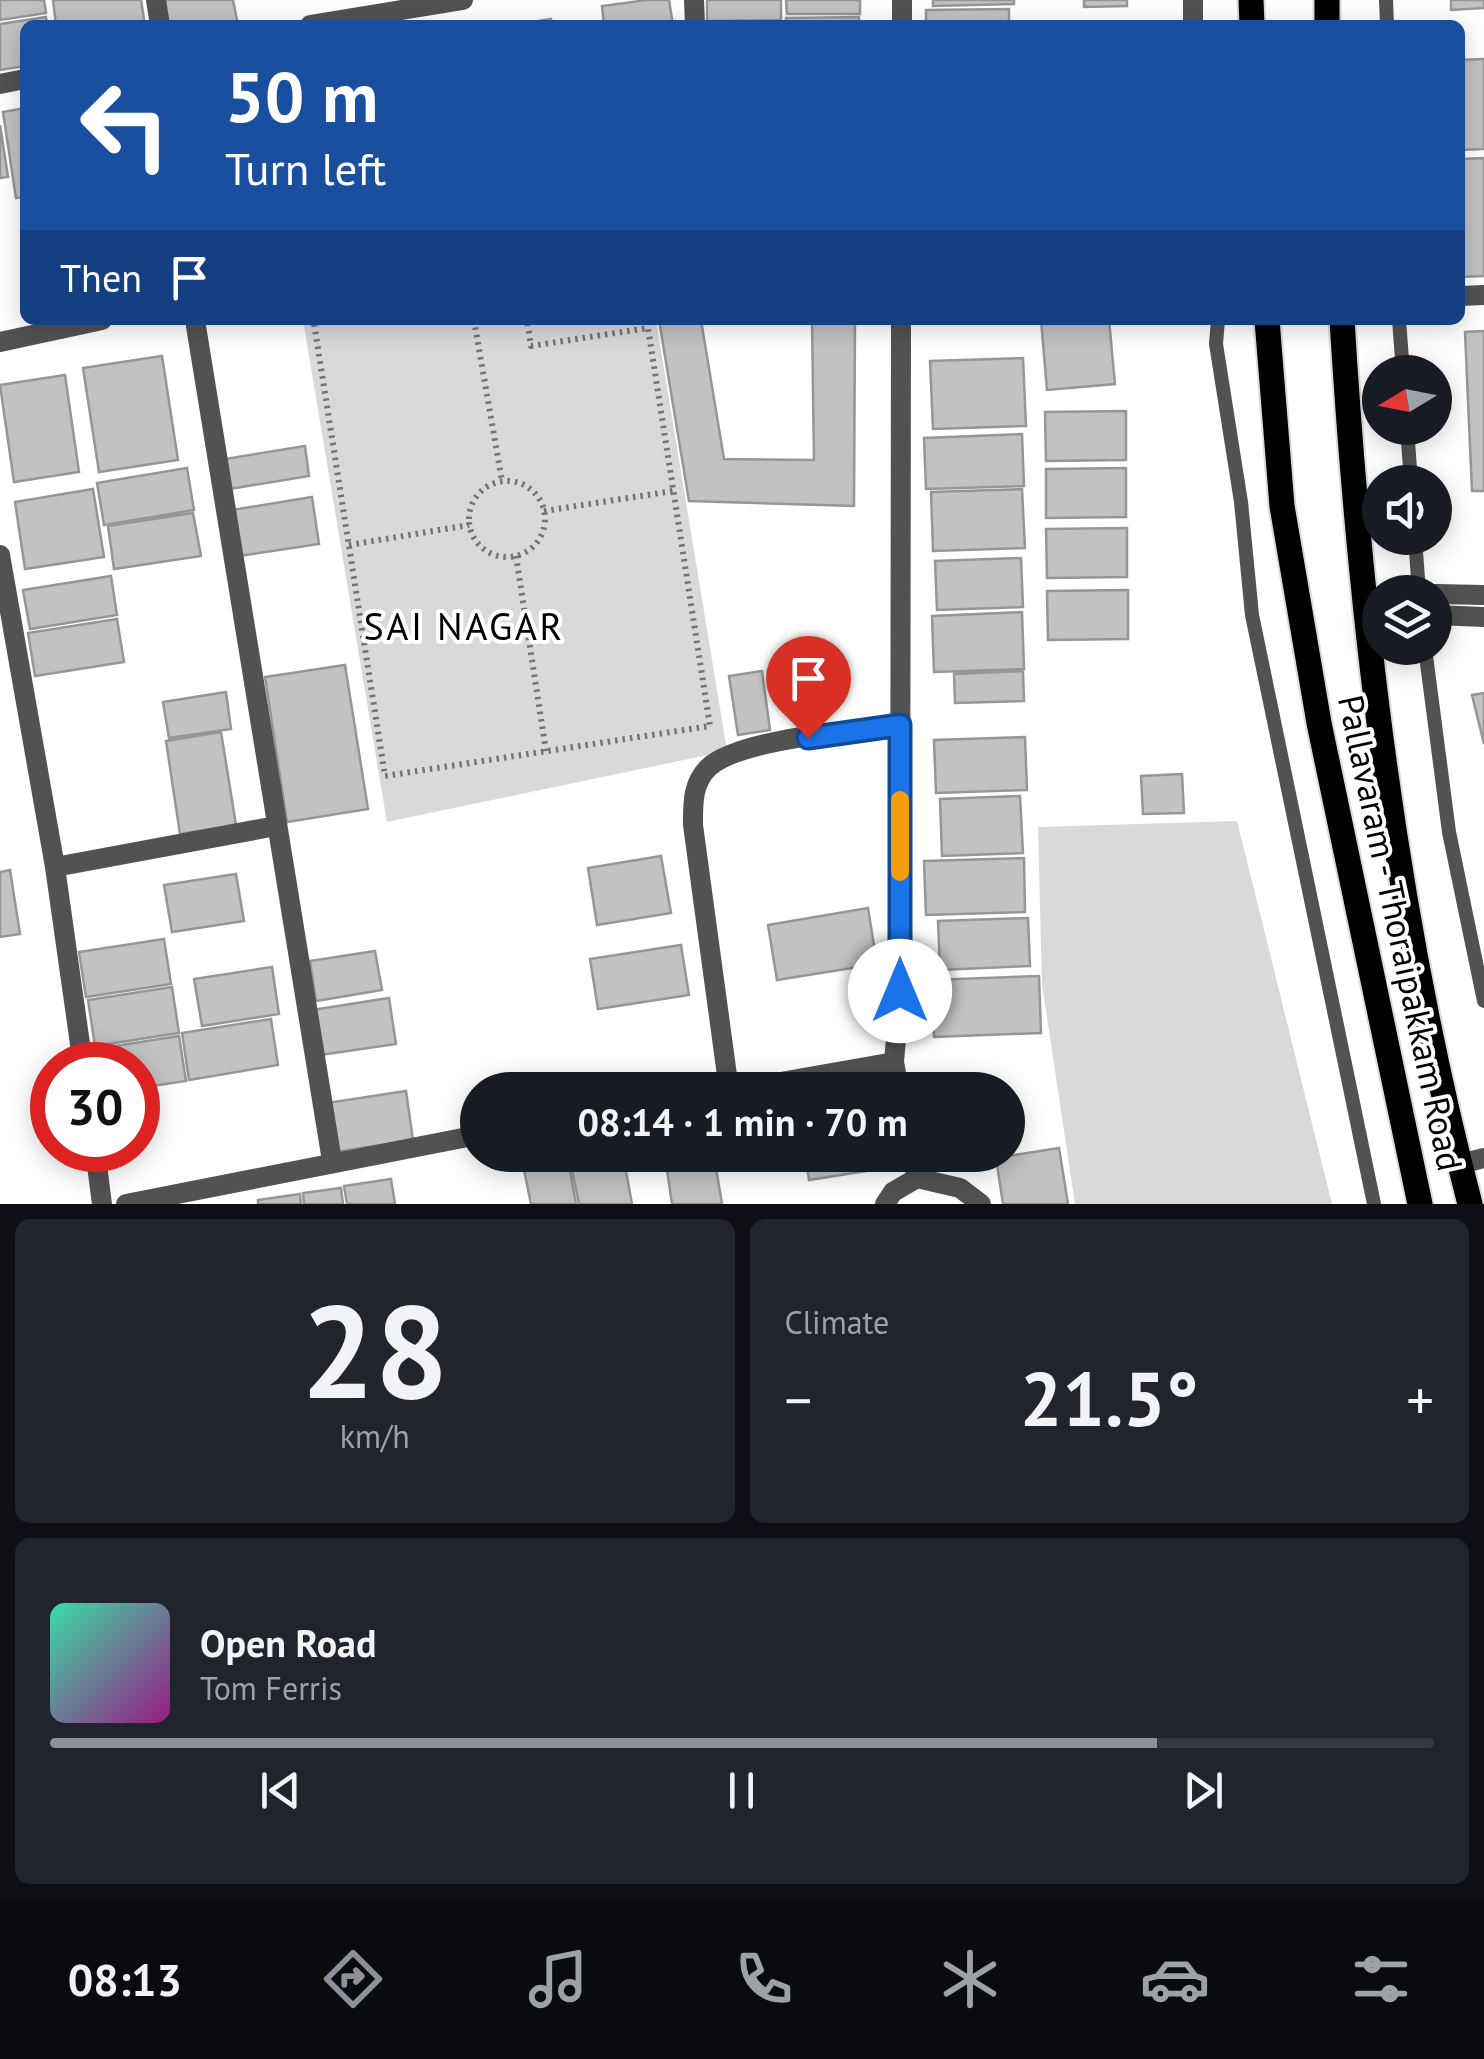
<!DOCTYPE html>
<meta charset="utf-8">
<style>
:root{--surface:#171b24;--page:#20242c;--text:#f1f3f6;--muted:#9ea1a6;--line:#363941;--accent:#8c9099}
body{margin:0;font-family:"PT Sans",sans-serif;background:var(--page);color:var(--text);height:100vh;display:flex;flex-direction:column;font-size:38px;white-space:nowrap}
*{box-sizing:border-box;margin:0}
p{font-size:32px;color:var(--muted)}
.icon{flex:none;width:55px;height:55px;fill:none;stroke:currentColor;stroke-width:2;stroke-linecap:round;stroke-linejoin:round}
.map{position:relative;height:1204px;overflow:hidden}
.sheet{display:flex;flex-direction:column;gap:15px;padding:15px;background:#0d0f14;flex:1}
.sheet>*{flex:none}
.guide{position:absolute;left:20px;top:20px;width:1445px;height:305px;border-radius:15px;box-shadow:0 5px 25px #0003;background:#1a4fa0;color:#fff;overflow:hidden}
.needle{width:65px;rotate:260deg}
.fabs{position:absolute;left:1362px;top:355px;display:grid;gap:20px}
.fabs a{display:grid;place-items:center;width:90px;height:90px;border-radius:50%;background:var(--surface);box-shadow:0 5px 25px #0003;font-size:50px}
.speed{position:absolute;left:30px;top:1042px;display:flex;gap:20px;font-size:50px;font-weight:700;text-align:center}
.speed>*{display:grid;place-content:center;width:130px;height:130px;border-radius:50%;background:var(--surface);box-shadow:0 5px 25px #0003;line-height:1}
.speed .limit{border:15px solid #d22;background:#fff;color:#111}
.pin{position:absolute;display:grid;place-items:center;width:85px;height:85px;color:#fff;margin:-102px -42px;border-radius:50% 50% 50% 0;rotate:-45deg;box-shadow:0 0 10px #0007}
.pin .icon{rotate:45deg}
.me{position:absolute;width:110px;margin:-55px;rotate:0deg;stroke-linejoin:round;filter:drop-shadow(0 0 8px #0008)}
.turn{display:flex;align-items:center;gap:35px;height:210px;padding:0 40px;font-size:45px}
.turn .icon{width:130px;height:130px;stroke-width:2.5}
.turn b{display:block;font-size:70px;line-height:85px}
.then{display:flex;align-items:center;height:95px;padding:0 40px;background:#0003;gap:20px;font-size:38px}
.big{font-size:75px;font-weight:600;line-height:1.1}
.sheet .widget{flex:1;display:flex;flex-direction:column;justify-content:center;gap:15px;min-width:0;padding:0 35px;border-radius:15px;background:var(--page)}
.sheet .dial{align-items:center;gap:0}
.dial b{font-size:130px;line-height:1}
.song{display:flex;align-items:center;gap:30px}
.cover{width:120px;height:120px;border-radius:15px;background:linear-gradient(135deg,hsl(160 70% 55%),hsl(310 70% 35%))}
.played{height:10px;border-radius:5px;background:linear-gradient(90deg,var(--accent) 80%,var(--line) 80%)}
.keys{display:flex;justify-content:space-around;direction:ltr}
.heat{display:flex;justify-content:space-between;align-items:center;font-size:55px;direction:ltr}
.sheet .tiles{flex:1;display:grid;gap:15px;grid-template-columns:1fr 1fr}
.widget:last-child{grid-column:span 2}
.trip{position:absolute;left:460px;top:1072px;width:565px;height:100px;border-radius:50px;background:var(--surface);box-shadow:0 5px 25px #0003;font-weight:600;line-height:100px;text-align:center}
.dock{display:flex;height:160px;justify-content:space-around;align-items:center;background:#090b0e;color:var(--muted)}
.dock .icon{width:70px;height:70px}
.dock .current{color:var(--accent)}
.dock b{font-size:45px;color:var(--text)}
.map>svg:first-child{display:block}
</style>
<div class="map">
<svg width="1484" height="1204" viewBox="0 0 1484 1204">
<rect width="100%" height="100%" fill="#fff"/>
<path fill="#d9d9d9" d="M 303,320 L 656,320 L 727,751 L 387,822 Z
M 1237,821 L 1332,1204 L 1075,1204 L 1042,984 L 1038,827 Z"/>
<path fill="#c2c2c2" stroke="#969696" stroke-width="2.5" d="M 0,0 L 44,0 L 46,13 L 0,20 Z
M 53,0 L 141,0 L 145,25 L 56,25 Z
M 163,0 L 233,0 L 238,25 L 167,25 Z
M 647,0 L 669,0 L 673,25 L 604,25 L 602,6 Z
M 707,0 L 781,0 L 781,20 L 707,21 Z
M 786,0 L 860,0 L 860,14 L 787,14 Z
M 933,0 L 1014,0 L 1014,4 L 933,6 Z
M 1084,0 L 1127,0 L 1127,6 L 1084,7 Z
M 1451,0 L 1484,0 L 1484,8 L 1451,10 Z
M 1009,9 L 1009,25 L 926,25 L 926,10 Z
M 46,17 L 47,25 L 25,25 L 25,66 L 0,70 L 0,24 Z
M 859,17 L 859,25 L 786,25 L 786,18 Z
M 551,19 L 552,25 L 514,25 Z
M 1484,59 L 1484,149 L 1460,150 L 1460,60 Z
M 25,108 L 25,197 L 16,198 L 3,112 Z
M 0,125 L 8,177 L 0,178 Z
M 1484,158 L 1484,276 L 1460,277 L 1460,159 Z
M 659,320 L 701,320 L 724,459 L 814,460 L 812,320 L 855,320 L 854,506 L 689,501 Z
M 1041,320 L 1109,320 L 1115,384 L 1047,390 Z
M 1484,331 L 1484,491 L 1472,491 L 1465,332 Z
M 162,356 L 178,460 L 99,472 L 83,368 Z
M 1023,358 L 1026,426 L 933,429 L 930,361 Z
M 65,375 L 79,472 L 14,482 L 0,385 Z
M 1126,411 L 1126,460 L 1046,461 L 1045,412 Z
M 1022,434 L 1024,486 L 926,489 L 924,438 Z
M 305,446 L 309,476 L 229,489 L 225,459 Z
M 187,468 L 194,510 L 104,525 L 97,483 Z
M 1126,468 L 1126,517 L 1046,518 L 1046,469 Z
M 93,489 L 104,557 L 25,569 L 15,502 Z
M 1022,489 L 1025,548 L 933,551 L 931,492 Z
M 312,497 L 319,544 L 239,556 L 232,510 Z
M 193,513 L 201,556 L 114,569 L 108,526 Z
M 1127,528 L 1127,577 L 1047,578 L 1046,529 Z
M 1021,558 L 1023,607 L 937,610 L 935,561 Z
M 111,576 L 117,615 L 30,629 L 23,590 Z
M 1128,590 L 1128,639 L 1048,640 L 1047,591 Z
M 1022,612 L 1024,669 L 934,672 L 932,616 Z
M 117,619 L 124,662 L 35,676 L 28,633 Z
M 345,665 L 368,809 L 287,822 L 265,677 Z
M 762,671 L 770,730 L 738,735 L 729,676 Z
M 1023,671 L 1024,701 L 955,703 L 954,674 Z
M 226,692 L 231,729 L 169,738 L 163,702 Z
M 1484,693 L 1484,744 L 1472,695 Z
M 221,732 L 236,825 L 180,834 L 166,741 Z
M 1025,737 L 1027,790 L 936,793 L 934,740 Z
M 1182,774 L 1184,813 L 1143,814 L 1141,776 Z
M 1020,796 L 1023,853 L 942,856 L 940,799 Z
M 661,856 L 671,913 L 597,925 L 588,868 Z
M 1024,858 L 1025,912 L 926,915 L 924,861 Z
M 10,870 L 20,934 L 0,937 L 0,872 Z
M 236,874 L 244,921 L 172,932 L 164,885 Z
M 868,908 L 877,964 L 777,980 L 768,925 Z
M 1028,918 L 1030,966 L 940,970 L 938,921 Z
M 164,939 L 171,984 L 86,997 L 79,952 Z
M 681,945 L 689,995 L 598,1009 L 590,959 Z
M 375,951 L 382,990 L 316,1001 L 310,961 Z
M 272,967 L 279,1014 L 202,1026 L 194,979 Z
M 1039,976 L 1041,1033 L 934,1037 L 932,980 Z
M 172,987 L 179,1033 L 95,1046 L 88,1000 Z
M 389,998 L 396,1044 L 320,1055 L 312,1010 Z
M 271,1019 L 278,1065 L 189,1080 L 182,1033 Z
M 179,1036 L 186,1081 L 138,1088 L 138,1065 L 105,1065 L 102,1048 Z
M 406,1091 L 413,1140 L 335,1152 L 327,1103 Z
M 1059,1148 L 1068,1204 L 1003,1204 L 996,1158 Z
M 521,1155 L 567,1155 L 576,1204 L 531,1204 Z
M 569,1155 L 623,1155 L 632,1204 L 579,1204 Z
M 665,1155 L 714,1155 L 714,1160 L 667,1168 Z
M 805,1155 L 871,1155 L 873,1170 L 809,1180 Z
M 715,1162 L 722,1204 L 672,1204 L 667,1170 Z
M 391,1179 L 395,1204 L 347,1204 L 344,1186 Z
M 341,1188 L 343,1204 L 304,1204 L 303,1193 Z
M 300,1194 L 301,1204 L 258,1204 L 258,1200 Z"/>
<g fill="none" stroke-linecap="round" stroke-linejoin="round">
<g stroke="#dbdbdb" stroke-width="29">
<path id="primary" d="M 1251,0 L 1252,25
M 1327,0 L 1327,25
M 1267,320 L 1282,506 L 1319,723 L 1420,1204
M 1342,320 C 1360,616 1395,916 1470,1204"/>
</g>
<path stroke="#747474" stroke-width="6" stroke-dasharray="2.5 5" stroke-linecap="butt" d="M 335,320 L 314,323 L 385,776 L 710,726 L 648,328 L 531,346 L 527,320
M 474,320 L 502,481
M469 519a38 38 0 1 1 76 0a38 38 0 1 1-76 0Z
M 544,511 L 673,491
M 349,545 L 469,525
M 516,556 L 546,751"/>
<path stroke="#525252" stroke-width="14" d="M 1386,0 L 1387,25
M 1218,320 L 1216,344 L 1241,502 L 1252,615 L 1374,1204
M 1399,320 L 1403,372
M 1407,428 L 1411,482
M 1415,538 L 1419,592
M 1425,648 L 1449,832 L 1484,1001"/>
<path stroke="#525252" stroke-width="20" d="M 156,0 L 160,25
M 694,0 L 695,25
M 1193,0 L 1193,25
M 310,25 L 463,0
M 902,25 L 902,0
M 0,84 L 25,79
M 1460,296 L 1484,295
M 195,320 L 332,1161
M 0,342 L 102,320
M 0,555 L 55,867 L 83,1065
M 1435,594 L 1484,595
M 1435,615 L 1484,617
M 55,867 L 276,826
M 729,1090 L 693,825 C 693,804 692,783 709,767 C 742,738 855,731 900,725
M 736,1090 L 894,1062
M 899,1090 L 894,1062 L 900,991 L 901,320
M 95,1150 L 102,1204
M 1460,1164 L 1484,1158
M 917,1178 L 960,1188 L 981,1204
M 126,1204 L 478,1135
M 885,1204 L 893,1192 L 917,1178 L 912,1155"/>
<use href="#primary" stroke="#000" stroke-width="25"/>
</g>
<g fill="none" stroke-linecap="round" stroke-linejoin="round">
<g stroke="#114b97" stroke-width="25">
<path id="route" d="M 808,738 L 900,725 L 900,991"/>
</g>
<use href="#route" stroke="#1a73e8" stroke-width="18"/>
<path stroke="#f59e0b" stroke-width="18" d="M 900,800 L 900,872"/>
</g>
<g text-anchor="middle" stroke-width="8" stroke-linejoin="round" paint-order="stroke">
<g font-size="35" fill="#000" stroke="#fff">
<text transform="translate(1400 933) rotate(78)" y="12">Pallavaram - Thoraipakkam Road</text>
</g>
<g font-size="38" letter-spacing="2.5" fill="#000" stroke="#fff">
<text x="464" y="640">SAI NAGAR</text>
</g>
</g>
</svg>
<div class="fabs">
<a><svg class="needle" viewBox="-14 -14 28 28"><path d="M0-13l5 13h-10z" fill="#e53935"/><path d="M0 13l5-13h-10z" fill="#9ea1a6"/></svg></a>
<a><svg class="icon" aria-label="sound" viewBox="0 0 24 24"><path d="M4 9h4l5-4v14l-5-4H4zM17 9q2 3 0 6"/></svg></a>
<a><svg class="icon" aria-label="layers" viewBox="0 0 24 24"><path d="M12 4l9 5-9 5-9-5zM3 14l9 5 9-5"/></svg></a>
</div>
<div class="speed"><div class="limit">30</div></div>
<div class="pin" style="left:808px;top:738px;background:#d93025"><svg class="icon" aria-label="arrive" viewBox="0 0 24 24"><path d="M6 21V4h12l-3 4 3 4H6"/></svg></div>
<svg class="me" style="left:900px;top:991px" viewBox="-20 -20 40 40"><circle r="19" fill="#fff"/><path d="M0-13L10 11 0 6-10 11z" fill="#1a73e8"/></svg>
<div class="trip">08:14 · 1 min · 70 m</div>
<div class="guide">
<div class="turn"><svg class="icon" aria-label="left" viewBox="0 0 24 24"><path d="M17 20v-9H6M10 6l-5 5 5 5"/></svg><div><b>50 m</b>Turn left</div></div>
<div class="then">Then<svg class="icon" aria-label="arrive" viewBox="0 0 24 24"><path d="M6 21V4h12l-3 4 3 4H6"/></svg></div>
</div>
</div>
<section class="sheet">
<div class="tiles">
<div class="widget dial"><b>28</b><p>km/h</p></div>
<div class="widget"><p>Climate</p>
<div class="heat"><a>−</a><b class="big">21.5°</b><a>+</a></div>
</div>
<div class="widget">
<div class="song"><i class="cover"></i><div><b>Open Road</b><p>Tom Ferris</p></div></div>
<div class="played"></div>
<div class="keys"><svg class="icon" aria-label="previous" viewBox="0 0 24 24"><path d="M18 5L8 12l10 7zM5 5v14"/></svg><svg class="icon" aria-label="pause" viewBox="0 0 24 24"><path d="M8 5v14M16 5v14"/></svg><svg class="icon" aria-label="next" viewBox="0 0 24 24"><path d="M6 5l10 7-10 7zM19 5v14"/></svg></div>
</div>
</div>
</section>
<nav class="dock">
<b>08:13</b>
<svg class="icon current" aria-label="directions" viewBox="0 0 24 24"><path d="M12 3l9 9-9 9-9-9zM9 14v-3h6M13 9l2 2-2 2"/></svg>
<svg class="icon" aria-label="music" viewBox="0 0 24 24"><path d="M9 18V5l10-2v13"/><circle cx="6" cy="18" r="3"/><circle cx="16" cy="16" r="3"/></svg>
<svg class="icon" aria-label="phone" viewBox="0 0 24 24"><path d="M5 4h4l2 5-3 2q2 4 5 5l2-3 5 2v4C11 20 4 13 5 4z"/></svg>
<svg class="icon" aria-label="climate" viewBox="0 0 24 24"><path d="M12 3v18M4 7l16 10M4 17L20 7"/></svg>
<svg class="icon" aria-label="car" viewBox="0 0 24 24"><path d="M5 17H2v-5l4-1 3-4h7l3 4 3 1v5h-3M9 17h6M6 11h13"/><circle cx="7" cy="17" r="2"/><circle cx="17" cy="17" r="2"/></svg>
<svg class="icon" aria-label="filters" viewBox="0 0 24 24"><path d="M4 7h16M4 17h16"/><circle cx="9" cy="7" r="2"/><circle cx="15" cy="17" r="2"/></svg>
</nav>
